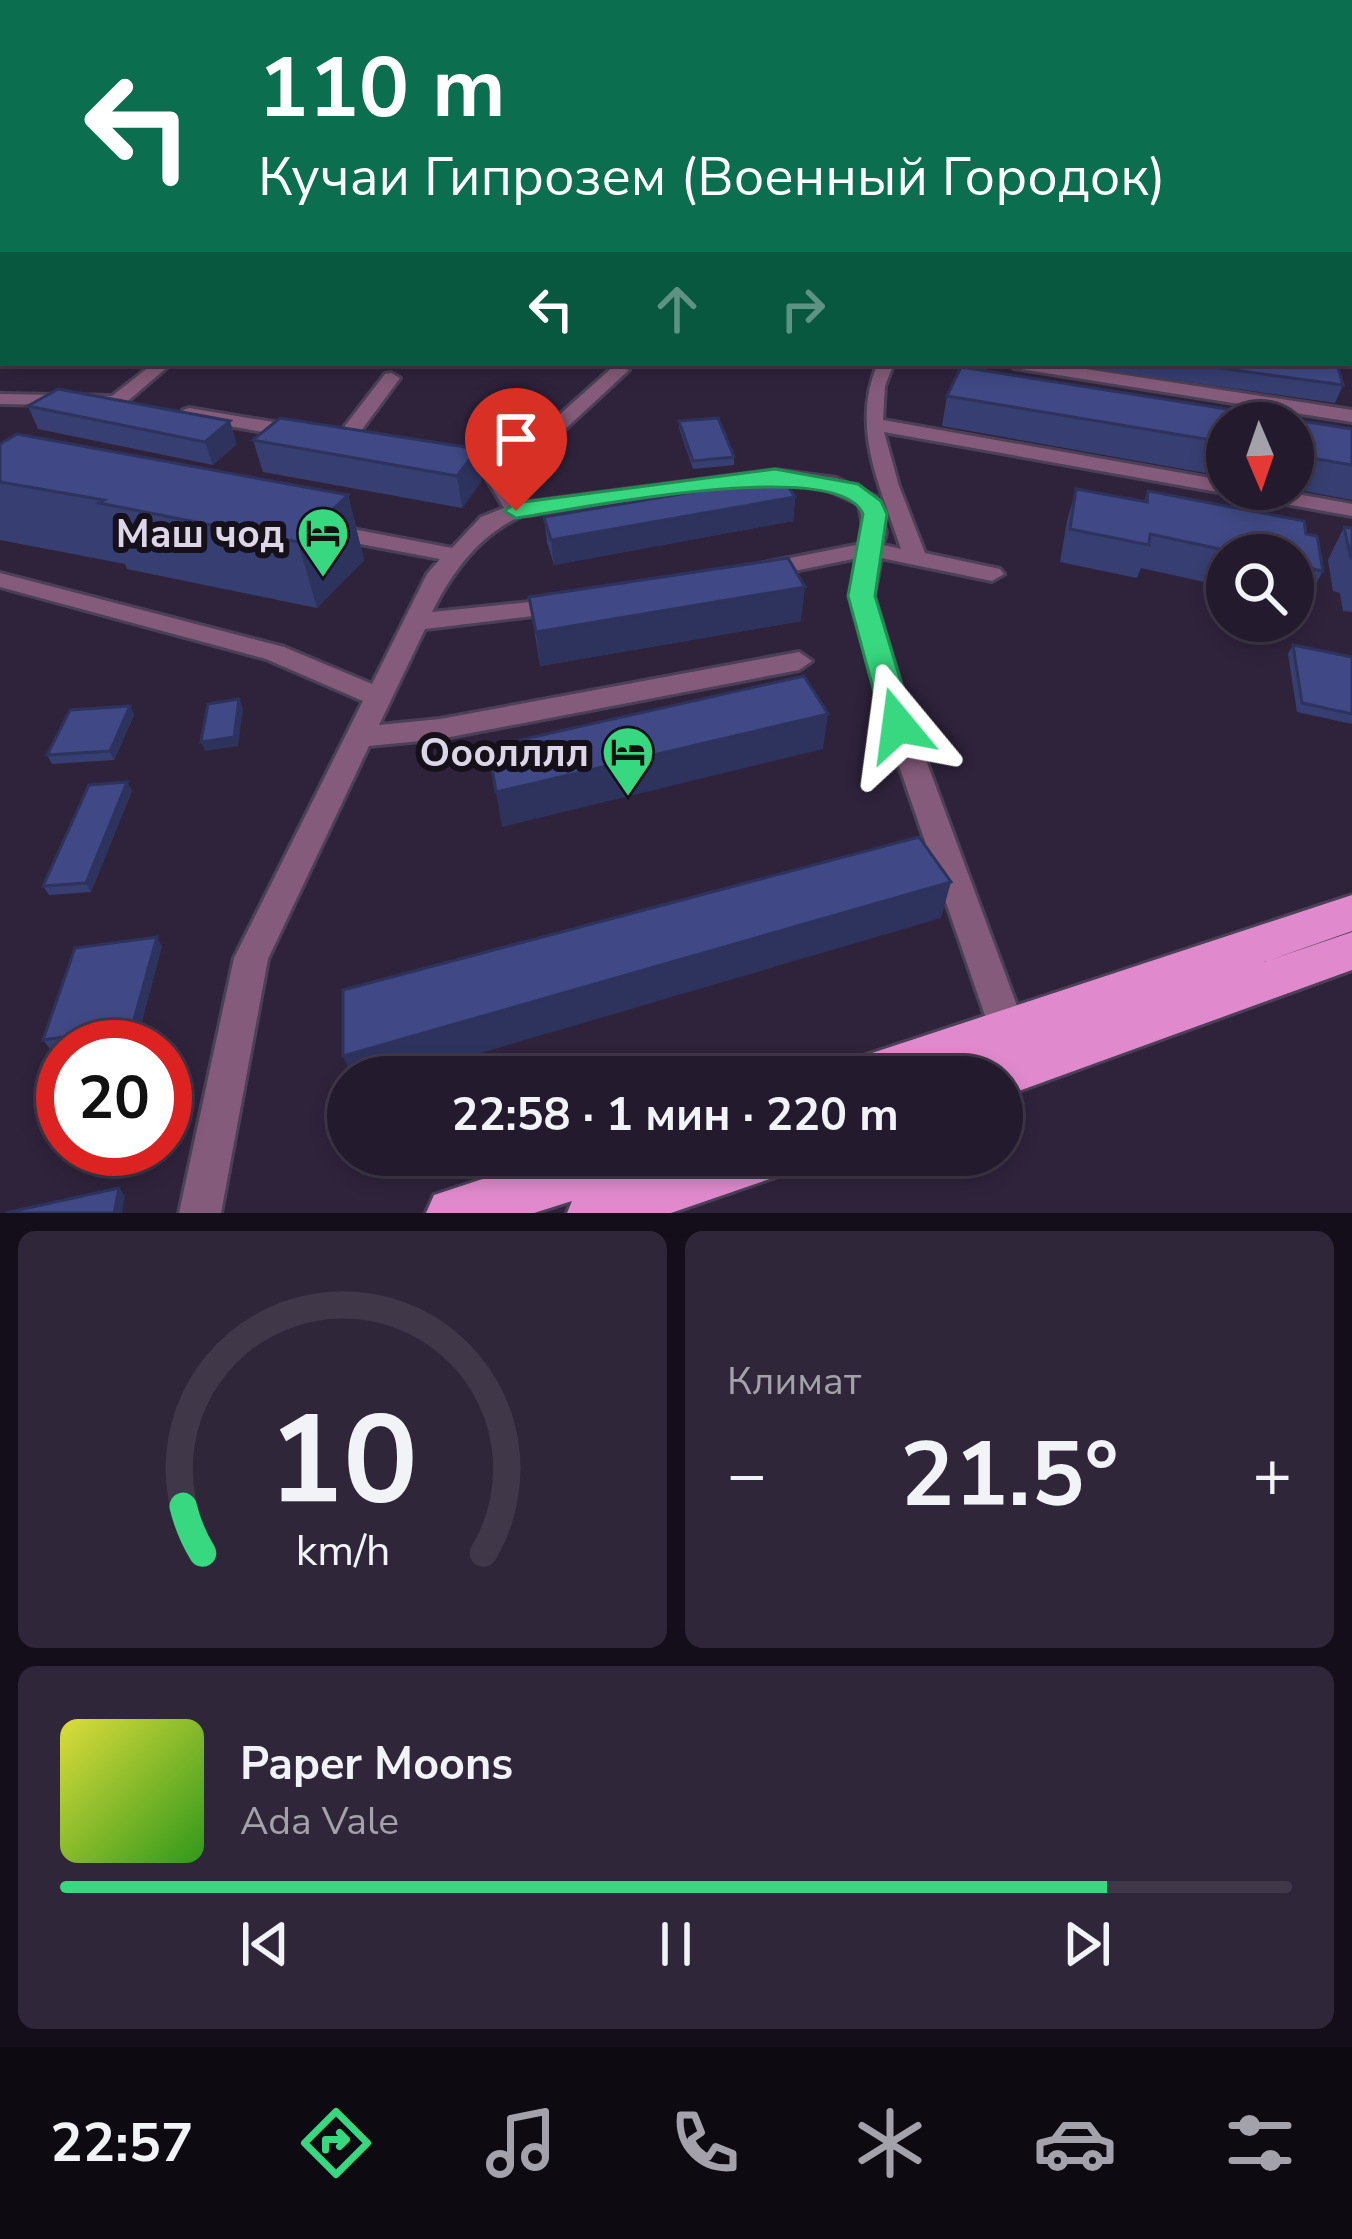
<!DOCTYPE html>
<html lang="ru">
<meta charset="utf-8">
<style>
:root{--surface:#231a2d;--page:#2f2739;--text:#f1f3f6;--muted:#a3a1aa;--line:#403849;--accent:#37d880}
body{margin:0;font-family:"Nunito Sans",sans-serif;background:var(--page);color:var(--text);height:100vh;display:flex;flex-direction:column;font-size:45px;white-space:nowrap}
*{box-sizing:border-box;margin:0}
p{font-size:39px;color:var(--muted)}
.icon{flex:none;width:66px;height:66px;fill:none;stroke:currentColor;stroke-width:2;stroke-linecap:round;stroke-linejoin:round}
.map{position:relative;height:1213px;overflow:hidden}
.panel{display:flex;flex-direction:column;gap:18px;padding:18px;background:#130e19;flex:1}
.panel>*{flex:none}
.banner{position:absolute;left:0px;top:0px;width:1353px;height:366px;box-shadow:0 6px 18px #0003,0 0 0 3px var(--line);background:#0b6e4f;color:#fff;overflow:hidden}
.needle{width:78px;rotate:178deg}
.fabs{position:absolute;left:1206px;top:402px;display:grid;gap:24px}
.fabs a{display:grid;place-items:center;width:108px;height:108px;border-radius:50%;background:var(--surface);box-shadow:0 6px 18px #0003,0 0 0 3px var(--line);font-size:60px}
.speed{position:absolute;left:36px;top:1020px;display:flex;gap:24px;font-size:60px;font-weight:700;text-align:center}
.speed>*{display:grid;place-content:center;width:156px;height:156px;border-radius:50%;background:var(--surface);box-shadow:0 6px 18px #0003,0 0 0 3px var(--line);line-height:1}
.speed .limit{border:18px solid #d22;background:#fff;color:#111}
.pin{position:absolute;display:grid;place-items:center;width:102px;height:102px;color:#fff;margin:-123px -51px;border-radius:50% 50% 50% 0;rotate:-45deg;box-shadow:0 0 12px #0007}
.pin .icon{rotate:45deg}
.me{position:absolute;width:132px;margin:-66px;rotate:344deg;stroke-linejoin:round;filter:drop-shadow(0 0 9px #0008)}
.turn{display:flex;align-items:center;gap:42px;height:252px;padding:0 60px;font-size:54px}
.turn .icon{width:156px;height:156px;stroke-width:2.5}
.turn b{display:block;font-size:84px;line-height:102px}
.lanes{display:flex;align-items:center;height:114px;padding:0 60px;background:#0003;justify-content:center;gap:60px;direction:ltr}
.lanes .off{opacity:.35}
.big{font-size:90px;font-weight:700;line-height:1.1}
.panel .tile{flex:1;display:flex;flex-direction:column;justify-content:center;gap:18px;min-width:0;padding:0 42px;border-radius:18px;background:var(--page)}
.panel .dial{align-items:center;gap:0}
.dial svg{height:312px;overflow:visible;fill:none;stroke:var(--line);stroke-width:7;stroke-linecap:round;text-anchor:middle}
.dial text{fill:var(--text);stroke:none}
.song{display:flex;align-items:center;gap:36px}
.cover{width:144px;height:144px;border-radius:18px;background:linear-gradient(135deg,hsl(60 70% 55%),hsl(110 70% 35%))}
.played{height:12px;border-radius:6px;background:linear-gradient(90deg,var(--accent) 85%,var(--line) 85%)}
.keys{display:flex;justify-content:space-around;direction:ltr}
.heat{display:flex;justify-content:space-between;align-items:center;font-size:66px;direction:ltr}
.panel .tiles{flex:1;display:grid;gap:18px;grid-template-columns:1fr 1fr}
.tile:last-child{grid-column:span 2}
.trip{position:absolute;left:327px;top:1056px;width:696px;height:120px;border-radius:60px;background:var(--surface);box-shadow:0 6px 18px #0003,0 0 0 3px var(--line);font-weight:700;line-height:120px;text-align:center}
.tab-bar{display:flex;height:192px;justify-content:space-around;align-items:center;background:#0e0a12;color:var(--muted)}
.tab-bar .icon{width:84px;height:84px}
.tab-bar .active{color:var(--accent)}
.tab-bar b{font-size:54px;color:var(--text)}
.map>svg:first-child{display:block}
</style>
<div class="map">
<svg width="1352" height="1213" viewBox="0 0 1352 1213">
<rect width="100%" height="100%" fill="#2f233c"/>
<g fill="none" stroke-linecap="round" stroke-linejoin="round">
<g stroke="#4b4057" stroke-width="6">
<path id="minor" d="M 3,153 L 3,159 L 0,160 L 0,154 Z
M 1350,255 L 1352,255 L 1352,263 L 1350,263 Z
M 0,294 L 3,294 L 0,305 Z
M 154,363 L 172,363 L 122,406 L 0,404 L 0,394 L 112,396 Z
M 878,363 L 894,363 L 885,386 L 883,420 L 1227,481 L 1227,489 L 1270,489 L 1352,504 L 1352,516 L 884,432 L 899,486 L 925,553 L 1000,569 L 1004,574 L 992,581 L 881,558 L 874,596 L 913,725 L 1026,1030 L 1021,1042 L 1008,1047 L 995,1042 L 990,1030 L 885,725 L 850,596 L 858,558 L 759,578 L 748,571 L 759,564 L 861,544 L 864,532 L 859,504 L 824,488 L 775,482 L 521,516 C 479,535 452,572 432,612 L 559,599 L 571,607 L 567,612 L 425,629 L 379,725 L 440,719 L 799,652 L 812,661 L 799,670 L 440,739 L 369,746 L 268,959 L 221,1213 L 179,1213 L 234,958 L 363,701 L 266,659 L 0,587 L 0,573 L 284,647 L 372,684 L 427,574 L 440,559 L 318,536 L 315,531 L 318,526 L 326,524 L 452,548 L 481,517 L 504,508 L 483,473 L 443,461 L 443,453 L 457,453 L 500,468 L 614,366 L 629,370 L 509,481 L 522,503 L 775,470 L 836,478 L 876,497 L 886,532 L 883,545 L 901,549 C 880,485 850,428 878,363 Z
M 1006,363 L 1047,363 L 1352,410 L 1352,422 L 1014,368 Z
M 391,373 L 400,378 L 352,443 L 338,443 L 338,435 L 385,374 Z
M 189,408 L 297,426 L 306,432 L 297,438 L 183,418 L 183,410 Z"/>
</g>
<g stroke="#4b4057" stroke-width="6">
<path id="major" d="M 1352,895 L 1352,931 L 1264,962 L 1352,932 L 1352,970 L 1002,1097 L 1002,1077 L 969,1077 L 975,1063 L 936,1077 L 845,1077 L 852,1060 L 869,1054 Z
M 556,1155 L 662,1155 L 658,1166 L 692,1155 L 794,1155 L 787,1173 L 671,1213 L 567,1213 L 572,1201 L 534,1213 L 426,1213 L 434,1195 Z"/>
</g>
<use href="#minor" fill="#855b7b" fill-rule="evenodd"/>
<use href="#major" fill="#e189cd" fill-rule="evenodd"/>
</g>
<path fill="#373f72" d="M 1058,363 L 1337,363 L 1343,385 L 1335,403 Z
M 961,367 L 1352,429 L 1352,500 L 1293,489 L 1293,423 L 1227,423 L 1227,466 L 1209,463 L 1205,473 L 942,426 L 947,396 Z
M 28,406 L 237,444 L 213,465 L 38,429 Z
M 679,421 L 734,457 L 734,465 L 693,469 L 679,428 Z
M 253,440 L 482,481 L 462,508 L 263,472 Z
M 0,444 L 348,495 L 364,560 L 317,608 L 127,569 L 125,564 L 0,540 Z
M 1076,489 L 1144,501 L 1148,491 L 1306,534 L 1323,571 L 1305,605 L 1293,602 L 1293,555 L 1227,555 L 1227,587 L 1141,568 L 1137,578 L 1060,562 L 1067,521 Z
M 795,497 L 793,521 L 554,565 L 547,542 L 544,517 Z
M 1344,527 L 1352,528 L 1352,612 L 1343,611 L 1340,593 L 1333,591 L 1328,560 Z
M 529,597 L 801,621 L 540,666 Z
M 1293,645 L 1352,657 L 1352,724 L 1297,712 L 1288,654 Z
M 134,715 L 114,760 L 52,764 L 47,755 Z
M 127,782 L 132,791 L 91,892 L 49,895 L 43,886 Z
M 162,946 L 138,1036 L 50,1049 L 43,1040 Z"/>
<path fill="#2d335d" d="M 230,421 L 237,444 L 213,465 L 205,442 Z
M 478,449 L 482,481 L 462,508 L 457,476 Z
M 348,495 L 364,560 L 317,608 L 298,542 Z
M 795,497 L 793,521 L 554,565 L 551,540 Z
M 805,587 L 801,621 L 540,666 L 536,632 Z
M 239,699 L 243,708 L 238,746 L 205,751 L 201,742 Z
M 130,706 L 134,715 L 114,760 L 110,751 Z
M 828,714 L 823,749 L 502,827 L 496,792 Z
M 127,782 L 132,791 L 91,892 L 86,883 Z
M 951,882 L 941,918 L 399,1077 L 352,1077 L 343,1056 Z
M 157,937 L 162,946 L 138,1036 L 132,1027 Z
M 119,1188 L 125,1196 L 122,1213 L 114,1213 Z"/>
<path fill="#404985" stroke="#2d335d" stroke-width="3" d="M 1350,158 L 1352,158 L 1352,188 L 1350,188 Z
M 1184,363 L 1337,363 L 1343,385 Z
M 961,367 L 1352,429 L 1352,465 L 1293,455 L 1293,423 L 1227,423 L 1227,433 L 1217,431 L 1217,441 L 947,396 Z
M 58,389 L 230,421 L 205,442 L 28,406 Z
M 280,418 L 478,449 L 457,476 L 253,440 Z
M 718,418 L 734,457 L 693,461 L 679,421 Z
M 17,434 L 348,495 L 298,542 L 99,503 L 104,500 L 0,482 L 0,444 Z
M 782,477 L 795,497 L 551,540 L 544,517 Z
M 1076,489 L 1147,502 L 1148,491 L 1304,521 L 1306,534 L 1317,536 L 1323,571 L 1293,565 L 1293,555 L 1248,555 L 1150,534 L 1149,545 L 1070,529 Z
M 1344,527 L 1352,528 L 1352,558 L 1351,558 Z
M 788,558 L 805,587 L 536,632 L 529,597 Z
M 1293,645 L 1352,657 L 1352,714 L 1302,703 Z
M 804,676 L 828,714 L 496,792 L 489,747 Z
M 239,699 L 234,737 L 201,742 L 208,704 Z
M 130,706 L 110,751 L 47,755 L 70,710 Z
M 127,782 L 86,883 L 43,886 L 89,785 Z
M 919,837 L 951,882 L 343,1056 L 343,990 Z
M 157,937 L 132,1027 L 43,1040 L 75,948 Z
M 119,1188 L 114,1213 L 5,1213 Z"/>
<linearGradient id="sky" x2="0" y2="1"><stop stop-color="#1a1321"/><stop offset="0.45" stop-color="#474561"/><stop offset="1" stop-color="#474561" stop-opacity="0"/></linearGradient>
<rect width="1352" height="308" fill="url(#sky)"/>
<path fill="#37d880" stroke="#248c53" stroke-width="3" d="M 775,469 L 858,484 L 881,501 L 887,514 L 875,596 L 914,725 L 910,733 L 887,733 L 883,725 L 848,596 L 863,514 C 838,455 573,510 516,518 L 504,511 L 516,503 Z"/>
<defs>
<g id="hotel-pin" transform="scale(2.7)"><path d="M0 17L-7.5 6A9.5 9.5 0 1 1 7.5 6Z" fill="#37d880" stroke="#15101a"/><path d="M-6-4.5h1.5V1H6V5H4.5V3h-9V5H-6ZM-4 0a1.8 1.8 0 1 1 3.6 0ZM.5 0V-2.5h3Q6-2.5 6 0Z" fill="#111"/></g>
</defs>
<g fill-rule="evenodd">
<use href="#hotel-pin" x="323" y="533"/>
<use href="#hotel-pin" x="628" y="752"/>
</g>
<g text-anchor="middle" stroke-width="12" stroke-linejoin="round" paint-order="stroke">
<g font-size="39" font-weight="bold" fill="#ddd6e6" stroke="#15101a" text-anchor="end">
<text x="284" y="547">Маш чод</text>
<text x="589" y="766">Ооолллл</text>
</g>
</g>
</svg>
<div class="fabs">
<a><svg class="needle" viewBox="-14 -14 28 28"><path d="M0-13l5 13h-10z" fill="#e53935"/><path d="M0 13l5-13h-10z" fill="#a3a1aa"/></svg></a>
<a><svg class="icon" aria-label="search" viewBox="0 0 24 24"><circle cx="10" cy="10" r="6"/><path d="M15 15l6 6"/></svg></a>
</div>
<div class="speed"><div class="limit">20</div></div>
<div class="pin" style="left:516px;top:511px;background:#d93025"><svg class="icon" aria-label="arrive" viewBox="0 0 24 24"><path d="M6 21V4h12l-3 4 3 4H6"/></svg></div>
<svg class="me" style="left:898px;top:725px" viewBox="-20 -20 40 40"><path d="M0-17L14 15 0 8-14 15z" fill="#37d880" stroke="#fff" stroke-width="4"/></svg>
<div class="trip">22:58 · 1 мин · 220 m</div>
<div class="banner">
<div class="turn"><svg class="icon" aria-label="left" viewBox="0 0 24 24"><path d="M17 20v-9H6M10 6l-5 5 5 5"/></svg><div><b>110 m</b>Кучаи Гипрозем (Военный Городок)</div></div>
<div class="lanes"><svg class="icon" aria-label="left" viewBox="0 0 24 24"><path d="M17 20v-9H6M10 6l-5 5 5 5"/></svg><svg class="icon off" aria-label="ahead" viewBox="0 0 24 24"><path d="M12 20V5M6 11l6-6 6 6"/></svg><svg class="icon off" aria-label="right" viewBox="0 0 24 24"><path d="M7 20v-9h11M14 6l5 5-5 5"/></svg></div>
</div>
</div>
<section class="panel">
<div class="tiles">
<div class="tile dial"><svg viewBox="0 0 100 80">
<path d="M14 69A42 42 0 1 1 86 69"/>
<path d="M14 69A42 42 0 0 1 9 57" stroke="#37d880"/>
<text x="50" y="56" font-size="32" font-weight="700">10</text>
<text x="50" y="72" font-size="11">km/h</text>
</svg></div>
<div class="tile"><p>Климат</p>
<div class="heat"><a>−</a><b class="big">21.5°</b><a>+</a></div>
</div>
<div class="tile">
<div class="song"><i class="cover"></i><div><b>Paper Moons</b><p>Ada Vale</p></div></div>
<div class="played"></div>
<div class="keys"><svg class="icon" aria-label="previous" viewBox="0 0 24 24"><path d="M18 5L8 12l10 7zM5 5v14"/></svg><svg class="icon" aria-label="pause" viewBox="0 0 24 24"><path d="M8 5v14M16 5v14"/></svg><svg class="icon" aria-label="next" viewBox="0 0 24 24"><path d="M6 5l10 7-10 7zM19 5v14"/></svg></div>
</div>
</div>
</section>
<nav class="tab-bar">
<b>22:57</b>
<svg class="icon active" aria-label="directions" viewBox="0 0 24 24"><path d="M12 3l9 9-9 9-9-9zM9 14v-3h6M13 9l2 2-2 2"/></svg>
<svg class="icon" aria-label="music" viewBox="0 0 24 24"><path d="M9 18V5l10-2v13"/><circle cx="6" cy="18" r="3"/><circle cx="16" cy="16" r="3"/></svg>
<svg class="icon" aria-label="phone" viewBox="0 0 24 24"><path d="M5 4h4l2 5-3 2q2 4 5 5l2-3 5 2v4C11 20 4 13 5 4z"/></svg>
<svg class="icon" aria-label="climate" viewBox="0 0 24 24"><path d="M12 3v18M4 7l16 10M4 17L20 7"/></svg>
<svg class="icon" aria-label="car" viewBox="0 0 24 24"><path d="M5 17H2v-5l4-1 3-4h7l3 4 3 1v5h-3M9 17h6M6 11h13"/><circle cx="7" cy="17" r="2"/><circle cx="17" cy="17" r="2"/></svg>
<svg class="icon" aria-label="filters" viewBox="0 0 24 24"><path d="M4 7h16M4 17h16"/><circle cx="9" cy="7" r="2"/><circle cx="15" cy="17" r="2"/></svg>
</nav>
